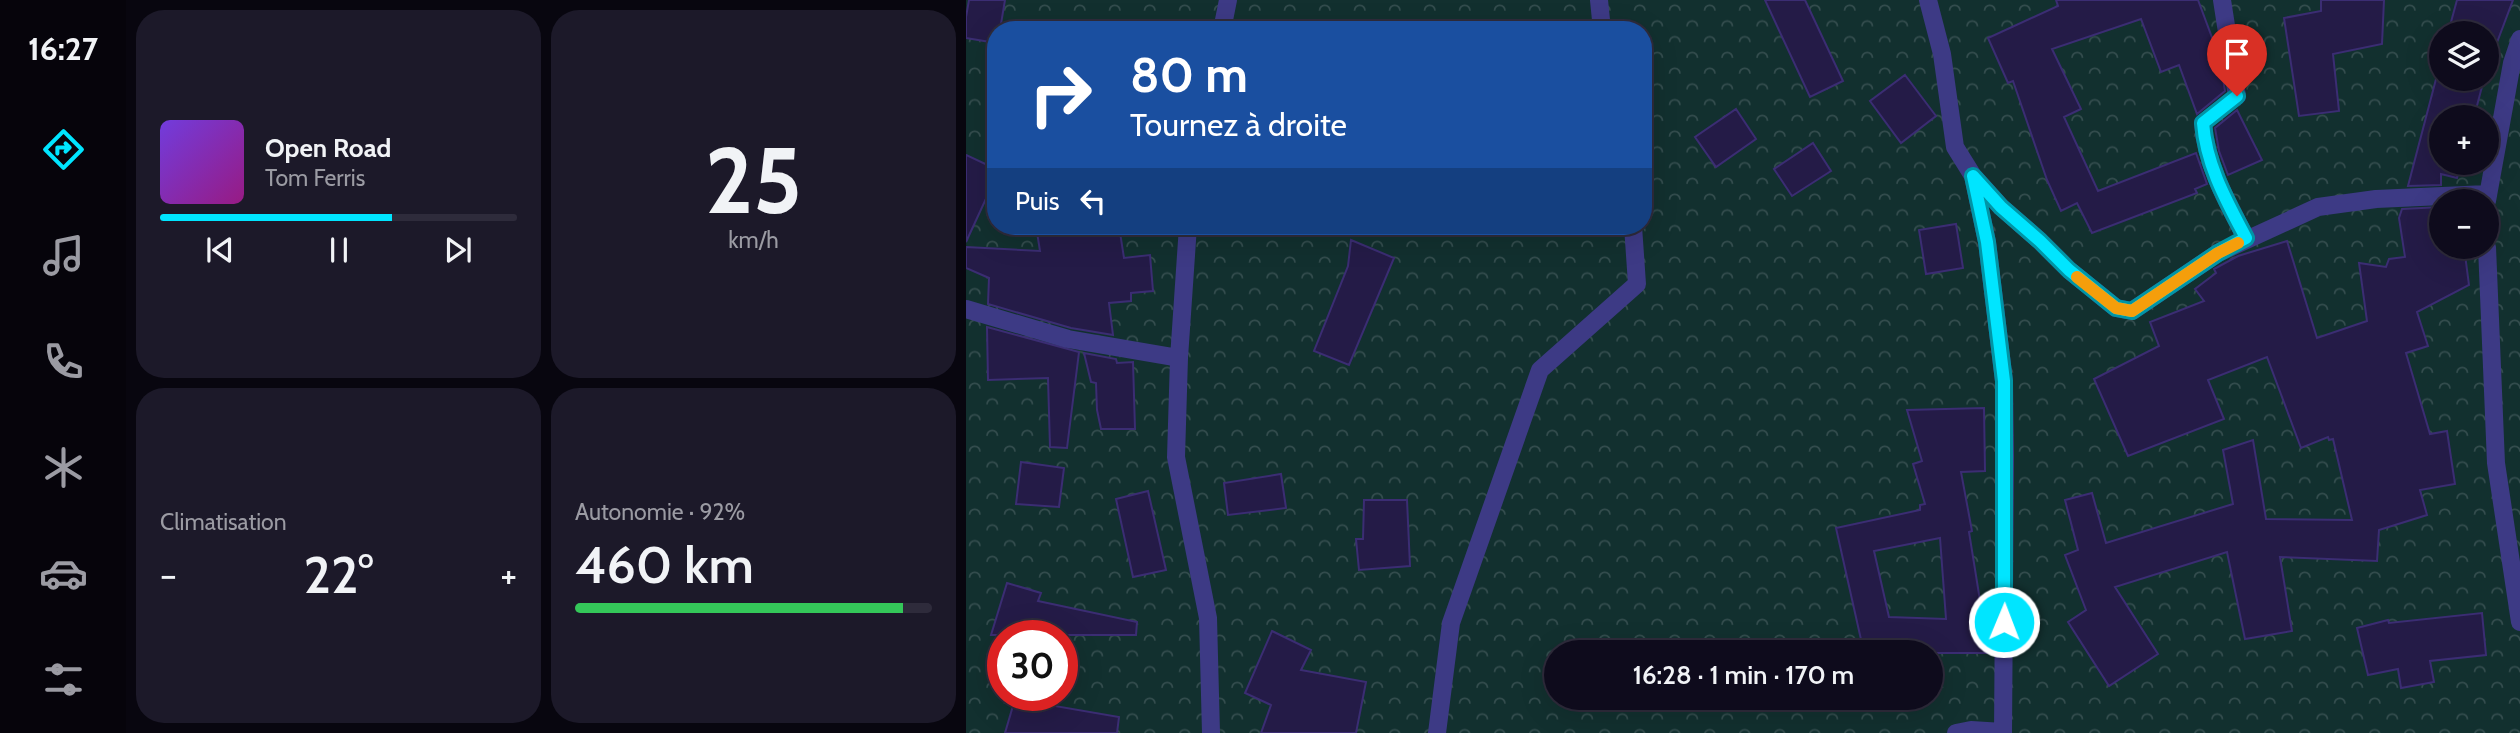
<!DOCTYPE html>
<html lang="fr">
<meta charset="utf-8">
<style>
:root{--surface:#0e0b1c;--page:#1c1929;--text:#f1f3f6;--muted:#9b9ba3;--line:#2e2b3b;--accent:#00e5ff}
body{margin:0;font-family:Cabin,sans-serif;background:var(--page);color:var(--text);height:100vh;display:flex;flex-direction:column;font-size:26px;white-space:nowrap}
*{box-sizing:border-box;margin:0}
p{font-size:23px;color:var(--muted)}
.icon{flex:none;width:38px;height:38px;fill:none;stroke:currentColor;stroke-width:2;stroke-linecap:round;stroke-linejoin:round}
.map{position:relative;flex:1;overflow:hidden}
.drawer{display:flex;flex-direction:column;gap:10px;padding:10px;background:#08060f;width:840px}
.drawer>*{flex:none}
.top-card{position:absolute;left:21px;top:21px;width:665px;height:214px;border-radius:28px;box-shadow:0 7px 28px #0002,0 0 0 2px var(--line);background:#1a4fa0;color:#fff;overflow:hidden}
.tools{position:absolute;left:1463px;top:21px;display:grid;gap:14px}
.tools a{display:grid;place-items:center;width:70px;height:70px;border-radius:50%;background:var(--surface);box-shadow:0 7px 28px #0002,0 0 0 2px var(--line);font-size:35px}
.speed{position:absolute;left:21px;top:620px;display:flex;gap:14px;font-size:35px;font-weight:700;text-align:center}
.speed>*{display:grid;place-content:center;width:91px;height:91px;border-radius:50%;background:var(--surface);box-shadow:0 7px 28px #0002,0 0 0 2px var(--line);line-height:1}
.speed .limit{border:10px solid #d22;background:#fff;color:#111}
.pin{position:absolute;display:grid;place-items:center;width:60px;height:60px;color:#fff;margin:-72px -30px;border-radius:50% 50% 50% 0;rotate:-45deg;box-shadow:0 0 7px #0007}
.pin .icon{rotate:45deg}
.me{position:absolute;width:77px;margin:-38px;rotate:1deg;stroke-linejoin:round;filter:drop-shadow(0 0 5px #0008)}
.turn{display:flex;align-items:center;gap:24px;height:147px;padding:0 28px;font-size:32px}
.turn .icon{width:91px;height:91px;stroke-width:2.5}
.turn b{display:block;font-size:49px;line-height:60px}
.then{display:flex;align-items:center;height:66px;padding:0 28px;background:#0003;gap:14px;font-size:26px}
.big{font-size:52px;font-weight:600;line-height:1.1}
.drawer .tile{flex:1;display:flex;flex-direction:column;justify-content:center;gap:10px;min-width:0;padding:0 24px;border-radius:28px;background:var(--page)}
.drawer .dial{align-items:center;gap:0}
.dial b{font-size:91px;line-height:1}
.song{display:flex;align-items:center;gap:21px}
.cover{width:84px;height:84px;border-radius:10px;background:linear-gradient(135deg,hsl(260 70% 55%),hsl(310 70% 35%))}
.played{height:7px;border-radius:4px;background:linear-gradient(90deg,var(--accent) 65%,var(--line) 65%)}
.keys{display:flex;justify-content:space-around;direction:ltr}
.heat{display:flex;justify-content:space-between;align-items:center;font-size:38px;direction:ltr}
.charge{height:10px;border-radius:5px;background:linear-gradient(90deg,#34c759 92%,var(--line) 0)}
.drawer .tiles{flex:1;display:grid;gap:10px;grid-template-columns:repeat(2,1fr)}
.trip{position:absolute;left:578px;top:640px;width:399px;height:70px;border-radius:35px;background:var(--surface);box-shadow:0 7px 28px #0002,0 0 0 2px var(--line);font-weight:600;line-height:70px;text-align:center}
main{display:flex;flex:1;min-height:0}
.tabs{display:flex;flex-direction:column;width:126px;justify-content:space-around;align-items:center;background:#06040b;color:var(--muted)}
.tabs .icon{width:49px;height:49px}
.tabs .selected{color:var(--accent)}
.tabs b{font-size:32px;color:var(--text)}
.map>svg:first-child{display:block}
</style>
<main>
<nav class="tabs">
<b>16:27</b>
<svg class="icon selected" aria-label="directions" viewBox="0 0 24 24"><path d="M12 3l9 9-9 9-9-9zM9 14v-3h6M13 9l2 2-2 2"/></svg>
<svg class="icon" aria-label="music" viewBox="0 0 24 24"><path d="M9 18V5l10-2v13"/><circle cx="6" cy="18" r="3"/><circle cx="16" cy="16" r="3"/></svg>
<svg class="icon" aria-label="phone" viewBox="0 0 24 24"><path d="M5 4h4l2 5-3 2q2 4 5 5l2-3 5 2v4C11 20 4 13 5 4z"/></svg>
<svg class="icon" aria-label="climate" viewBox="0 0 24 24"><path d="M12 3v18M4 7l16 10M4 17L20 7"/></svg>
<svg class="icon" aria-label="car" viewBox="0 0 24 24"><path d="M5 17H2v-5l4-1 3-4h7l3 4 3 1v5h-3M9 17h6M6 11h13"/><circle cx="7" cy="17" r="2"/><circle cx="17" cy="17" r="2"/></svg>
<svg class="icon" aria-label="filters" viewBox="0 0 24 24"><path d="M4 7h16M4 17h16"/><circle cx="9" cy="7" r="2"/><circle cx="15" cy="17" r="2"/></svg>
</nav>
<section class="drawer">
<div class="tiles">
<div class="tile">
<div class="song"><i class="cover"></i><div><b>Open Road</b><p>Tom Ferris</p></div></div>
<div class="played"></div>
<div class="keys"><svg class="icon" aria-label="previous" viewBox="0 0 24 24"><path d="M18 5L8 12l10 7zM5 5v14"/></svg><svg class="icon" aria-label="pause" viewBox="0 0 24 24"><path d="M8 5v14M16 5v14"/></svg><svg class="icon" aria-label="next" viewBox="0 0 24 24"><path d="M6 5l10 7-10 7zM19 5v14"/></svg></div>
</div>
<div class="tile dial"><b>25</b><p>km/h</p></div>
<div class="tile"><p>Climatisation</p>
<div class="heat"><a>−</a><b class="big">22°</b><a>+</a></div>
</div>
<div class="tile"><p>Autonomie · 92%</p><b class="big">460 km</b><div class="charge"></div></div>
</div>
</section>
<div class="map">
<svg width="1554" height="733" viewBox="0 0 1554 733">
<defs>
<pattern id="park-crowns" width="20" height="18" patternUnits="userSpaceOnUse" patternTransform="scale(1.75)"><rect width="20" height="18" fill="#12302f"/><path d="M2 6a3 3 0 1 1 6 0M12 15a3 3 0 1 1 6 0" fill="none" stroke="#344d4e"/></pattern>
</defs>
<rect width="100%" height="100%" fill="#130f26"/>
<path fill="url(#park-crowns)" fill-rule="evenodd" d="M 0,0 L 1554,0 L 1554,733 L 0,733 ZM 30,30 L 677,30 L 677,226 L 30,226 ZM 1475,33 L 1521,33 L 1521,79 L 1475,79 ZM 1475,117 L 1521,117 L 1521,163 L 1475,163 ZM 1475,201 L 1521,201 L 1521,247 L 1475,247 ZM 37,635 L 96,635 L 96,695 L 37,695 ZM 590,653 L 964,653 L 964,698 L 590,698 Z"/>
<path fill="#241b47" stroke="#3b2d73" stroke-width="2" fill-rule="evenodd" d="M 3,0 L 39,0 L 34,30 L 30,30 L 30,43 L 0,38 L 0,17 Z
M 799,0 L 839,0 L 877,81 L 844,97 Z
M 1090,0 L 1232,0 L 1251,51 L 1248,52 L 1256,72 L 1259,91 L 1231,114 L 1213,65 L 1195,72 L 1175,19 L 1086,49 L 1115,109 L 1098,117 L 1132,191 L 1230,153 L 1241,184 L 1229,189 L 1231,193 L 1126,233 L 1111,203 L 1095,211 L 1081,180 L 1047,81 L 1042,83 L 1022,38 L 1092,6 Z
M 1355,0 L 1418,0 L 1416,44 L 1367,54 L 1373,111 L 1333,116 L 1318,18 L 1355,11 Z
M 1491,0 L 1547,0 L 1521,69 L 1521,33 L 1482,33 Z
M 1475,60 L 1475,79 L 1518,79 L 1508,117 L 1475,117 L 1475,163 L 1495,163 L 1491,178 L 1475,174 L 1475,185 L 1442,186 Z
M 939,75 L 970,116 L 935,143 L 904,101 Z
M 770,109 L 790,139 L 750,167 L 729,137 Z
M 1271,110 L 1296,160 L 1262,175 L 1253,151 L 1249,128 Z
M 847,143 L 865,171 L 826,196 L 808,169 Z
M 0,155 L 30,169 L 30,177 L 0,242 Z
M 1475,207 L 1475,247 L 1498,247 L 1503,285 L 1451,312 L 1462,346 L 1440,353 L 1464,434 L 1481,431 L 1489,484 L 1454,490 L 1461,515 L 1413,530 L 1411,561 L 1314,557 L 1326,631 L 1279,639 L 1261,552 L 1149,587 L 1192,654 L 1143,686 L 1102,622 L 1120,610 L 1099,555 L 1112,550 L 1099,500 L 1126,493 L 1140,543 L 1267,504 L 1257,450 L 1287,440 L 1300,519 L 1386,520 L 1367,439 L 1363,440 L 1362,437 L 1335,448 L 1301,357 L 1242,380 L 1258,419 L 1162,456 L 1128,379 L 1193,346 L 1184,322 L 1238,301 L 1229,289 L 1250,273 L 1248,269 L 1272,256 L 1321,241 L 1351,338 L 1401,321 L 1393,263 L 1420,267 L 1423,259 L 1439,257 L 1433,218 L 1436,209 Z
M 990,224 L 997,268 L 960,274 L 953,230 Z
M 70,226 L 153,226 L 158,258 L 184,255 L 187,291 L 165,293 L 165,301 L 143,303 L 147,335 L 105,328 L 22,304 L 23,278 L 0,268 L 0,247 L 74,251 Z
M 385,240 L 428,258 L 383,365 L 348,351 L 382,266 Z
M 21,327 L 113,352 L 101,448 L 84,447 L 82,378 L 22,380 Z
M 118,353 L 150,359 L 151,363 L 167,362 L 169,429 L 135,429 L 131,410 L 130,383 L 125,382 Z
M 1018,408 L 1019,471 L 995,472 L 1006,531 L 1003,532 L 1016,613 L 1023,612 L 1026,653 L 898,653 L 870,528 L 954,510 L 954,505 L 959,504 L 947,464 L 956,461 L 941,410 ZM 974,538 L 980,619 L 923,617 L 908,551 Z
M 55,462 L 98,468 L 93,507 L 50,504 Z
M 315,474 L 320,508 L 262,515 L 258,483 Z
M 182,491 L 200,570 L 167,577 L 150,499 Z
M 398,500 L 441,500 L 444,566 L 393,570 L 390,539 L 397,539 Z
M 41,583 L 75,593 L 72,601 L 171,622 L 170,635 L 25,635 Z
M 1516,613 L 1520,655 L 1464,661 L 1468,682 L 1435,688 L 1432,669 L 1402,675 L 1391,628 L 1422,620 L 1423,623 Z
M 306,631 L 345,650 L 335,670 L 400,682 L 390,733 L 295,733 L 305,705 L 279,693 Z
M 49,699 L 153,717 L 151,733 L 39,733 Z"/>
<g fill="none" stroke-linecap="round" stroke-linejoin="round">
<path stroke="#3d3a85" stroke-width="18" d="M 633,0 L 636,30
M 1256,0 L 1271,96 L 1237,123 C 1240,165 1261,202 1280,238
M 471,733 L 485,623 L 574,370 L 671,284 L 667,226"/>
<path stroke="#3d3a85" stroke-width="18" d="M 962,0 L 976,54 L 989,147 L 1007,176 L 1021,242 L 1038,381 L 1039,456 L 1037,733
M 256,30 L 262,0
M 1009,178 L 1035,207 L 1074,241 L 1103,270 L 1150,308 L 1166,311 L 1252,253 L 1352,207 L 1410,199 L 1521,194
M 1521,201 L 1546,63 L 1554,39
M 222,226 L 213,358 L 210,457 L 242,618 L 245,733
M 1521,247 L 1530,463 L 1554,622
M 0,309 L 102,339 L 213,358
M 990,733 L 1005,730 L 1037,732"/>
</g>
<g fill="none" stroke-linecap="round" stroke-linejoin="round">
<g stroke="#0095a6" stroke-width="18">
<path id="route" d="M 1038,622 L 1038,381 L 1021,242 L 1007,176 L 1035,207 L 1074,241 L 1103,270 L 1150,308 L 1166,311 L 1252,253 L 1280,238 C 1261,202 1240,165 1237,123 L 1271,96"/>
</g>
<use href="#route" stroke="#00e5ff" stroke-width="12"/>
<path stroke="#f59e0b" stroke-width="12" d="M 1111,277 L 1150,308 L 1166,311 L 1252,253 L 1272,243"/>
</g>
</svg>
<div class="tools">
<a><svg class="icon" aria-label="layers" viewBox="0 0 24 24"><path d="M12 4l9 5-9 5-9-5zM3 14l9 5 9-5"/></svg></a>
<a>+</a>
<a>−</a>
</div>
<div class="speed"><div class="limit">30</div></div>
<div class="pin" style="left:1271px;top:96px;background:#d93025"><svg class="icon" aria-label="arrive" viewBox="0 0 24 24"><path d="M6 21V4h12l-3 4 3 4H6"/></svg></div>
<svg class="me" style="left:1038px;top:622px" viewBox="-20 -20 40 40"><circle r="17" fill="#00e5ff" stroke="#fff" stroke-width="3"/><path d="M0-11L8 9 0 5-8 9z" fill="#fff"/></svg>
<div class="trip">16:28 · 1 min · 170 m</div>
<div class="top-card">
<div class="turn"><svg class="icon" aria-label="right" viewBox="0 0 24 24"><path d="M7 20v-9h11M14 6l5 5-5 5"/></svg><div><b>80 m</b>Tournez à droite</div></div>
<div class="then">Puis<svg class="icon" aria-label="left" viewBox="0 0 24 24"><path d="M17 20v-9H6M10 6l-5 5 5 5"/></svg></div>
</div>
</div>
</main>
